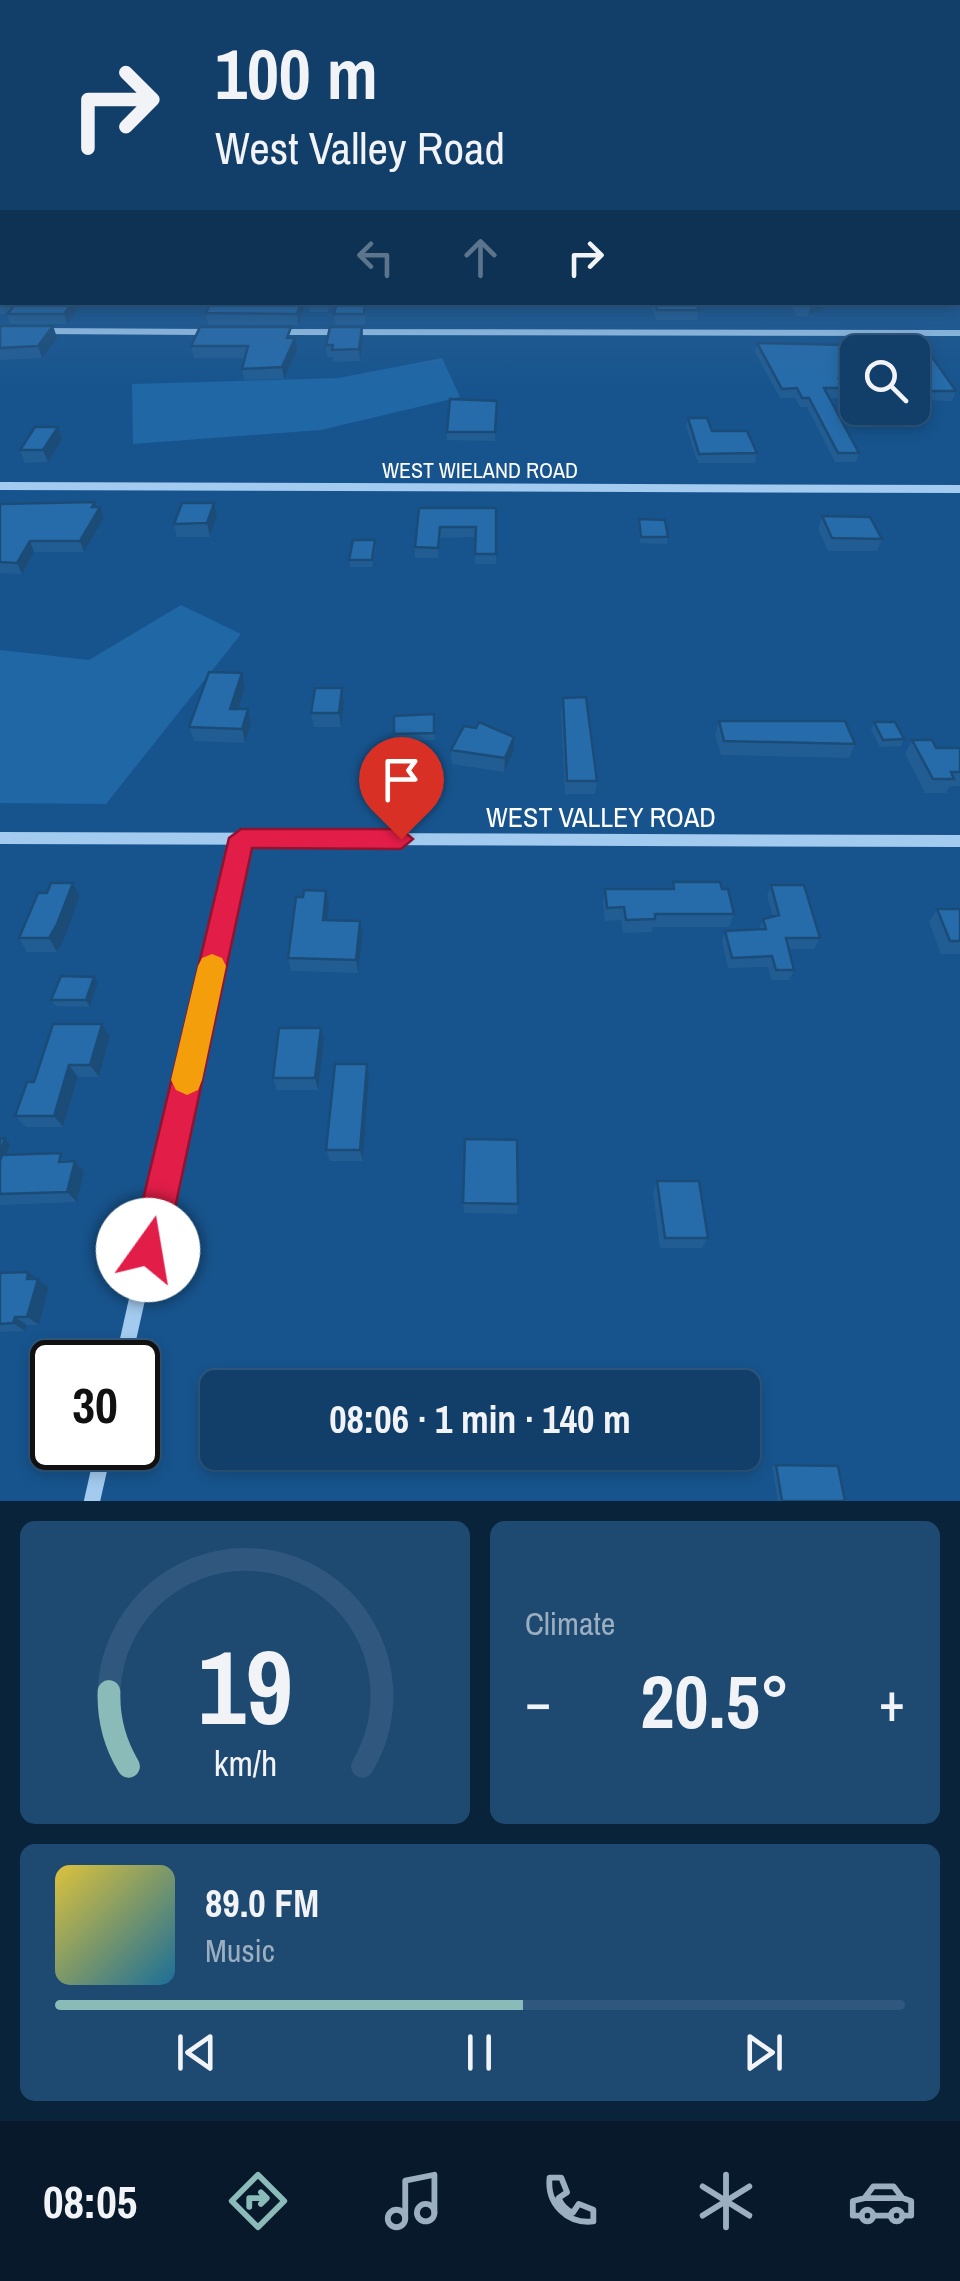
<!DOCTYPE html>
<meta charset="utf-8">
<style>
:root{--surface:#113f6a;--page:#1e4a72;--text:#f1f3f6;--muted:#9cafc1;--line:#30587e;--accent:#8bbbb9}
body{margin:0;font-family:"Archivo Narrow",sans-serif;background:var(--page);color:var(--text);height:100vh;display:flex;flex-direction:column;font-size:38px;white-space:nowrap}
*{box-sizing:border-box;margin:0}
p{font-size:32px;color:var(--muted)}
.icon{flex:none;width:55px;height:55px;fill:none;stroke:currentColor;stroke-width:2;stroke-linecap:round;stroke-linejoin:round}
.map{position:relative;height:1501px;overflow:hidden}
.side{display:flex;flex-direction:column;gap:20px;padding:20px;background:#09233a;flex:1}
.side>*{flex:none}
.banner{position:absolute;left:0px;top:0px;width:960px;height:305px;box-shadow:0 5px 15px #0003,0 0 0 2px var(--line);background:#113f6a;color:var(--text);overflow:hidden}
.controls{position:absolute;left:840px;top:335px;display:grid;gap:20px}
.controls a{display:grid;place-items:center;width:90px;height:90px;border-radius:15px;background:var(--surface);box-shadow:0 5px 15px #0003,0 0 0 2px var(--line);font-size:50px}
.speed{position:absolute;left:30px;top:1340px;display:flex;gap:20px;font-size:50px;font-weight:700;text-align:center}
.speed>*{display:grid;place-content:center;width:130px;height:130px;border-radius:50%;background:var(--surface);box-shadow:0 5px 15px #0003,0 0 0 2px var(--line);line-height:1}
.speed .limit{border:5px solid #111;border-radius:15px;background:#fff;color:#111}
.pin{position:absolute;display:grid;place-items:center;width:85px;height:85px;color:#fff;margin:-102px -42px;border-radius:50% 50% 50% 0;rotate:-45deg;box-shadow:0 0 10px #0007}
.pin .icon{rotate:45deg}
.me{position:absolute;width:110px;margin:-55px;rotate:13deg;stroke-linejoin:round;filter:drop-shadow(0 0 8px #0008)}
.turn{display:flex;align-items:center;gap:35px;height:210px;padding:0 50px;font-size:45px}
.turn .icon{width:130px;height:130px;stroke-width:2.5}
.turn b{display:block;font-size:70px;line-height:85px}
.lanes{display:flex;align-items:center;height:95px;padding:0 50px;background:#0003;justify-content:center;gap:50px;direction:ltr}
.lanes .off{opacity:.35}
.big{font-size:75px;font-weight:800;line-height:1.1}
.side .tile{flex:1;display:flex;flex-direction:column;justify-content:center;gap:15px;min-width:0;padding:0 35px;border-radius:15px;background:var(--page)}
.side .dial{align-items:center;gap:0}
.dial svg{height:260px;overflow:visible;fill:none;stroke:var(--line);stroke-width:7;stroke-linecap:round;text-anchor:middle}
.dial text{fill:var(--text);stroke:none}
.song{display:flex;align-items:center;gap:30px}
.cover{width:120px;height:120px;border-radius:15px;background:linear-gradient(135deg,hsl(50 70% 55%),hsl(200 70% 35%))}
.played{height:10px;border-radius:5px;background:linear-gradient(90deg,var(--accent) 55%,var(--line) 55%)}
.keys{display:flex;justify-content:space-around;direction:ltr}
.heat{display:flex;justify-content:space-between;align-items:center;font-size:55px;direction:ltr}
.side .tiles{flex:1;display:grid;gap:20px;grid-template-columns:1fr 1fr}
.tile:last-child{grid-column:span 2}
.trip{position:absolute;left:200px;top:1370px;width:560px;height:100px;border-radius:15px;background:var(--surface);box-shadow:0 5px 15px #0003,0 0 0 2px var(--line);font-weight:800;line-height:100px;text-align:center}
.dock{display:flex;height:160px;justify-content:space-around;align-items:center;background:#07192a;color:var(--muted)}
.dock .icon{width:70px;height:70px}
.dock .selected{color:var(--accent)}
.dock b{font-size:45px;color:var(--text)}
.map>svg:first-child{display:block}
</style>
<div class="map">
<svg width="960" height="1501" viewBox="0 0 960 1501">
<rect width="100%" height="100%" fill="#17548d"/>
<path fill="#2067a6" d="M 442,358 L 460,397 L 321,430 L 133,444 L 132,384 L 338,378 Z
M 181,605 L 241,634 L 106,804 L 0,803 L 0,650 L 89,660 Z"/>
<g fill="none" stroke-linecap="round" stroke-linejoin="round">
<path stroke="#a2cbef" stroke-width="6" d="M 41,331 L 209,332
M 281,332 L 960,333"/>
<path stroke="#a2cbef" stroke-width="8" d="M 0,486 L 960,489"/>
<path stroke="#a2cbef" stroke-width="12" d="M 0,838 L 960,841
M 177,1123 L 241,838"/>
<path stroke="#a2cbef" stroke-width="16" d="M 123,1362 L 177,1120
M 92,1501 L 104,1448"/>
</g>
<path fill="#215d93" d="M 958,177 L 960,177 L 960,211 L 958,209 Z
M 0,272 L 2,302 L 81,306 L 67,324 L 10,324 L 7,314 L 0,314 Z
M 211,302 L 305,302 L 305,306 L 298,325 L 208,325 L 206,313 Z
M 309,302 L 330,302 L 328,312 L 310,312 Z
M 651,302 L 695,302 L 699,310 L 697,320 L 656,320 Z
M 789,302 L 836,302 L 808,316 L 797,316 Z
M 366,311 L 365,325 L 335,325 L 334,314 Z
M 0,326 L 53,326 L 57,338 L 42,358 L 0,360 Z
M 362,327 L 363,339 L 360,361 L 333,362 L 333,357 L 327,357 L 326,345 Z
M 293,338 L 297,350 L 284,379 L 244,380 L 242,369 L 245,358 L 194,358 L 191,346 Z
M 757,343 L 925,347 L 956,391 L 952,401 L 912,400 L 912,352 L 858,352 L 858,389 L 844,389 L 841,398 L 829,398 L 859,453 L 856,462 L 835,462 L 807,407 L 800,407 L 795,398 L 780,398 L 755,352 Z
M 497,401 L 495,441 L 447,440 L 447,432 Z
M 688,418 L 757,453 L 755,463 L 698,463 L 686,427 Z
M 62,440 L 48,462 L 25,463 L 20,450 Z
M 95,502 L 104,518 L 84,552 L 34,552 L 22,574 L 0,573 L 0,504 Z
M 419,508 L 496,508 L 496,564 L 475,564 L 476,537 L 440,538 L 438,558 L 415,558 L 415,547 Z
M 217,516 L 210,537 L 177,537 L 174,524 Z
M 822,516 L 882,539 L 877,551 L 828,551 L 818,529 Z
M 639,519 L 668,537 L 667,544 L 640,543 L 638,526 Z
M 375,540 L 376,547 L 372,567 L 350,567 L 349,560 Z
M 242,673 L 245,687 L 238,709 L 248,709 L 251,723 L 245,743 L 194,741 L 189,727 Z
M 342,688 L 344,702 L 341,727 L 314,727 L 311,713 Z
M 563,698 L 597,781 L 595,794 L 565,794 L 561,711 Z
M 434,714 L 435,740 L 394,742 L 394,734 Z
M 719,721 L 855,744 L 849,758 L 721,755 L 715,735 Z
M 874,722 L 904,739 L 901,746 L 880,747 L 871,729 Z
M 912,740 L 936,748 L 960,748 L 960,786 L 950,786 L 946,793 L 925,793 L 905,754 Z
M 451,750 L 514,751 L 504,772 L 452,764 Z
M 673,882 L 722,889 L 734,914 L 729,927 L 653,927 L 652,932 L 623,933 L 621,920 L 605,921 L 603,902 L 605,889 L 671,889 Z
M 73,883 L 80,896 L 65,937 L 57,952 L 27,952 L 19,938 L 47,893 Z
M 771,885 L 820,938 L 814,949 L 789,949 L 794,970 L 789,980 L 771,980 L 768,967 L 728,968 L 722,941 L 725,931 L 759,930 L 763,919 L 773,917 L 767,896 Z
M 329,904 L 327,920 L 360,921 L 363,934 L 358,973 L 291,971 L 288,958 Z
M 937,909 L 960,909 L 960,954 L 941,954 L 929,922 Z
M 98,983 L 90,1007 L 56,1006 L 51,1000 Z
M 102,1024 L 110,1036 L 99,1077 L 78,1077 L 63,1127 L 26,1127 L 15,1116 L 34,1082 Z
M 324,1040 L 318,1090 L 277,1090 L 273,1078 Z
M 369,1076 L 363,1161 L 330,1161 L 326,1150 Z
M 5,1138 L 10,1144 L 7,1155 L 75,1161 L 84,1172 L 77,1202 L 0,1205 L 0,1139 Z
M 657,1181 L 708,1238 L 702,1248 L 660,1248 L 653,1192 Z
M 463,1203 L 518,1204 L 517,1214 L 464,1213 Z
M 28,1272 L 49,1287 L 39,1325 L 27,1325 L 25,1331 L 0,1332 L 0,1273 Z
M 776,1465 L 845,1501 L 778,1501 L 772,1467 Z"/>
<path fill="#1b4c78" d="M 73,302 L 80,302 L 81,306 L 67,324 L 64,314 Z
M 301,302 L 305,302 L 305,306 L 298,325 L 297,314 Z
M 816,302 L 836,302 L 808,316 L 811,305 Z
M 53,326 L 57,338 L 42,358 L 38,346 Z
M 362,327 L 363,339 L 360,361 L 359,349 Z
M 295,338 L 297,350 L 284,379 L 282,367 Z
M 58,427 L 62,440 L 48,462 L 43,450 Z
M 95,502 L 98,511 L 100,507 L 104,518 L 84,552 L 80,541 Z
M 214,503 L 217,516 L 210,537 L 207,523 Z
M 30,541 L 34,552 L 22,574 L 17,563 Z
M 242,673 L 245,687 L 234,723 L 230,709 Z
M 342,688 L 344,702 L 341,727 L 339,713 Z
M 248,709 L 251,723 L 245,743 L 242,729 Z
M 514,737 L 514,751 L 504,772 L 505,758 Z
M 73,883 L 80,896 L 65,937 L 57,952 L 49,938 Z
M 326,891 L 329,904 L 326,933 L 323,920 Z
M 360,921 L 363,934 L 358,973 L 356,960 Z
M 94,977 L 98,983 L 90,1007 L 86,1000 Z
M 102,1024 L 110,1036 L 99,1077 L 90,1065 Z
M 321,1028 L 324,1040 L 318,1090 L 315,1078 Z
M 367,1064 L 369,1076 L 363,1161 L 360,1150 Z
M 69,1065 L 78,1077 L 63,1127 L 54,1116 Z
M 5,1138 L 10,1144 L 0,1176 L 0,1153 Z
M 75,1161 L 84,1172 L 77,1202 L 67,1192 Z
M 28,1272 L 49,1287 L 39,1325 L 27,1317 L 27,1279 Z
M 15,1317 L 27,1325 L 25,1331 L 13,1323 Z"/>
<path fill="#266cab" stroke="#1b4c78" stroke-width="2.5" d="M 0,177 L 2,177 L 2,201 L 0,201 L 2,184 L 0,184 Z
M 958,177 L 960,177 L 960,184 L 959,184 L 960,198 L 958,195 Z
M 2,270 L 2,302 L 73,302 L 64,314 L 7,314 L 14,306 L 0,304 L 0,272 Z
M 211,302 L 301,302 L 297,314 L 206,313 Z
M 337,302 L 365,302 L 364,314 L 334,314 Z
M 655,302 L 695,302 L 699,310 L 657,310 Z
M 798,302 L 816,302 L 811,305 L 800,305 Z
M 0,326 L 53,326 L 38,346 L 0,348 Z
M 200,327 L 291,327 L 287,338 L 295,338 L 282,367 L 242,369 L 248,346 L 191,346 Z
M 330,327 L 362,327 L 359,349 L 332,350 L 333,345 L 326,345 Z
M 757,343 L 925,347 L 956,391 L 912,391 L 912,352 L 858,352 L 858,380 L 839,379 L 844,388 L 824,388 L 859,453 L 838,453 L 809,398 L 802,398 L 797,388 L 782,389 Z
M 450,399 L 497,401 L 495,432 L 447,432 Z
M 688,418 L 707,418 L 712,431 L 747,431 L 757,453 L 699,454 Z
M 35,427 L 58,427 L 43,450 L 20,450 Z
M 95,502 L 92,507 L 100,507 L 80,541 L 30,541 L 17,563 L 0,562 L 0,504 Z
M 182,503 L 214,503 L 207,523 L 174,524 Z
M 419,508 L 496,508 L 496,554 L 475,554 L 476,527 L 440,527 L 438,548 L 415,547 Z
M 822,516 L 870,517 L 882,539 L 832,538 Z
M 639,519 L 665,520 L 668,537 L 641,537 Z
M 353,540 L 375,540 L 372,560 L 349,560 Z
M 209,672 L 242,673 L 230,709 L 248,709 L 242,729 L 189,727 Z
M 315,688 L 342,688 L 339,713 L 311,713 Z
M 586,697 L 597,781 L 567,781 L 563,698 Z
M 434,714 L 434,733 L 394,734 L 394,716 Z
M 719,721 L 845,721 L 855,744 L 724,741 Z
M 479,722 L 514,737 L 505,758 L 451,750 L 464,726 L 476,728 Z
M 874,722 L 895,722 L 904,739 L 883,740 Z
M 912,740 L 932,740 L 936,748 L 960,748 L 960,772 L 951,772 L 954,779 L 933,779 Z
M 673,882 L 720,882 L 722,889 L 728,889 L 734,914 L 655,914 L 655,919 L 626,920 L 624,907 L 607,908 L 605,889 L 674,889 Z
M 51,883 L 73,883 L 57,924 L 49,938 L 19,938 L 38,893 L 47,893 Z
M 771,885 L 804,885 L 820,938 L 786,938 L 794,970 L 776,970 L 772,956 L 732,958 L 725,931 L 766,929 L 763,919 L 779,915 Z
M 304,890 L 326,891 L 323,920 L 360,921 L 356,960 L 288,958 L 296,897 L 303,897 Z
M 937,909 L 960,909 L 960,941 L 950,941 Z
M 61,976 L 94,977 L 86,1000 L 51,1000 Z
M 53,1024 L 102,1024 L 90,1065 L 69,1065 L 54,1116 L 15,1116 L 27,1082 L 34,1082 Z
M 279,1028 L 321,1028 L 315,1078 L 273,1078 Z
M 335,1064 L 367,1064 L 360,1150 L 326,1150 Z
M 5,1138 L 0,1153 L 0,1139 Z
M 465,1139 L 517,1140 L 518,1204 L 463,1203 Z
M 61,1153 L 59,1162 L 75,1161 L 67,1192 L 0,1194 L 0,1161 L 2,1155 Z
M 657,1181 L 699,1181 L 708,1238 L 665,1238 Z
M 28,1272 L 27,1279 L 38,1279 L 27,1317 L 15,1317 L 13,1323 L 0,1324 L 0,1273 Z
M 776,1465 L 838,1466 L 845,1501 L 782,1501 Z"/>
<linearGradient id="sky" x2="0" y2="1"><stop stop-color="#0d2e4e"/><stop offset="0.46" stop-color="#36679a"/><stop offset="1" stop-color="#36679a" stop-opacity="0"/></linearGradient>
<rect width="960" height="387" fill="url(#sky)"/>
<path fill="#e11d48" stroke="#92132f" stroke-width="2.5" d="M 241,829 L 401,829 L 413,839 L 401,849 L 252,848 L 166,1250 L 161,1263 L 148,1268 L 136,1263 L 131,1250 L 229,838 Z"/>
<path fill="#f59e0b" d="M 212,954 L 222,958 L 226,966 L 202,1080 L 198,1090 L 187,1095 L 176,1090 L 171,1080 L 198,966 L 202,958 Z"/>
<g text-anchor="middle" stroke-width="10" stroke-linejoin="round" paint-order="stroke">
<g font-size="22" fill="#fff" stroke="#17548d">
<text x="480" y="478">WEST WIELAND ROAD</text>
</g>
<g font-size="28" fill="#fff" stroke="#17548d">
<text x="601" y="827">WEST VALLEY ROAD</text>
</g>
</g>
</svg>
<div class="controls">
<a><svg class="icon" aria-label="search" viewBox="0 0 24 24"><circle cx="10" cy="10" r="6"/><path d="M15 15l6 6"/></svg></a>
</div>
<div class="speed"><div class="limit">30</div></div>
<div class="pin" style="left:401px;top:839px;background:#d93025"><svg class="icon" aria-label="arrive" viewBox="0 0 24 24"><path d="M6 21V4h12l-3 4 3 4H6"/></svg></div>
<svg class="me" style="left:148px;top:1250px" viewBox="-20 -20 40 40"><circle r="19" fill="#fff"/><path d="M0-13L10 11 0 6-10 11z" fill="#e11d48"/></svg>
<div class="trip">08:06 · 1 min · 140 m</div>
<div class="banner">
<div class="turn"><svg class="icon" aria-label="right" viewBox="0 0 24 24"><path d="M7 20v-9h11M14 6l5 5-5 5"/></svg><div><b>100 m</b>West Valley Road</div></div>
<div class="lanes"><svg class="icon off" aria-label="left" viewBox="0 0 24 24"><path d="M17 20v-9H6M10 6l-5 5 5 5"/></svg><svg class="icon off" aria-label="ahead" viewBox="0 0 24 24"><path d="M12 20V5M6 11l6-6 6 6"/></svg><svg class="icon" aria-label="right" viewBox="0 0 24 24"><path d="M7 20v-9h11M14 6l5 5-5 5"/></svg></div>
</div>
</div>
<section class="side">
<div class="tiles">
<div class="tile dial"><svg viewBox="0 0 100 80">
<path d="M14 69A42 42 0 1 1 86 69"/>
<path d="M14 69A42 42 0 0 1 8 46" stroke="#8bbbb9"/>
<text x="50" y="56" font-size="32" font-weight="700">19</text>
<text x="50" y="72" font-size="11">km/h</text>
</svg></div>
<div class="tile"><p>Climate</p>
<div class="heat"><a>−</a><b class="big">20.5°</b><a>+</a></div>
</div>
<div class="tile">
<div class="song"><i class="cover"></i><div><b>89.0 FM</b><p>Music</p></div></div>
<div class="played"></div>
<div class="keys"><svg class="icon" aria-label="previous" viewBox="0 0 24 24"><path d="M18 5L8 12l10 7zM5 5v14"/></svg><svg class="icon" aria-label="pause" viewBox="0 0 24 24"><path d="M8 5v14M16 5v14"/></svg><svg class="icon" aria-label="next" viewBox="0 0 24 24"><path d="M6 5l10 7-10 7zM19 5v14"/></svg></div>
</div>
</div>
</section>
<nav class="dock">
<b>08:05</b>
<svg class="icon selected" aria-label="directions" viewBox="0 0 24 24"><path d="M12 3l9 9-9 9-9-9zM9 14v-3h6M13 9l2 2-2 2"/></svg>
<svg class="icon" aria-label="music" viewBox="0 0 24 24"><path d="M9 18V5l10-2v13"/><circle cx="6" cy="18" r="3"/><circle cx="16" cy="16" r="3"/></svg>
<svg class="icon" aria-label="phone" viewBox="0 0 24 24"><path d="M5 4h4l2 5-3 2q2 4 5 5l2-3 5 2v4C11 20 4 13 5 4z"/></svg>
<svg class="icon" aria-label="climate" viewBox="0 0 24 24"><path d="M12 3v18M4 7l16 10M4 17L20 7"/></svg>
<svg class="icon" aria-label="car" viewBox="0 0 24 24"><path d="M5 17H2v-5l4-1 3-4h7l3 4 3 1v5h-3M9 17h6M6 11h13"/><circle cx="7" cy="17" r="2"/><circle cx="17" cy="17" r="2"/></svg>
</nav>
